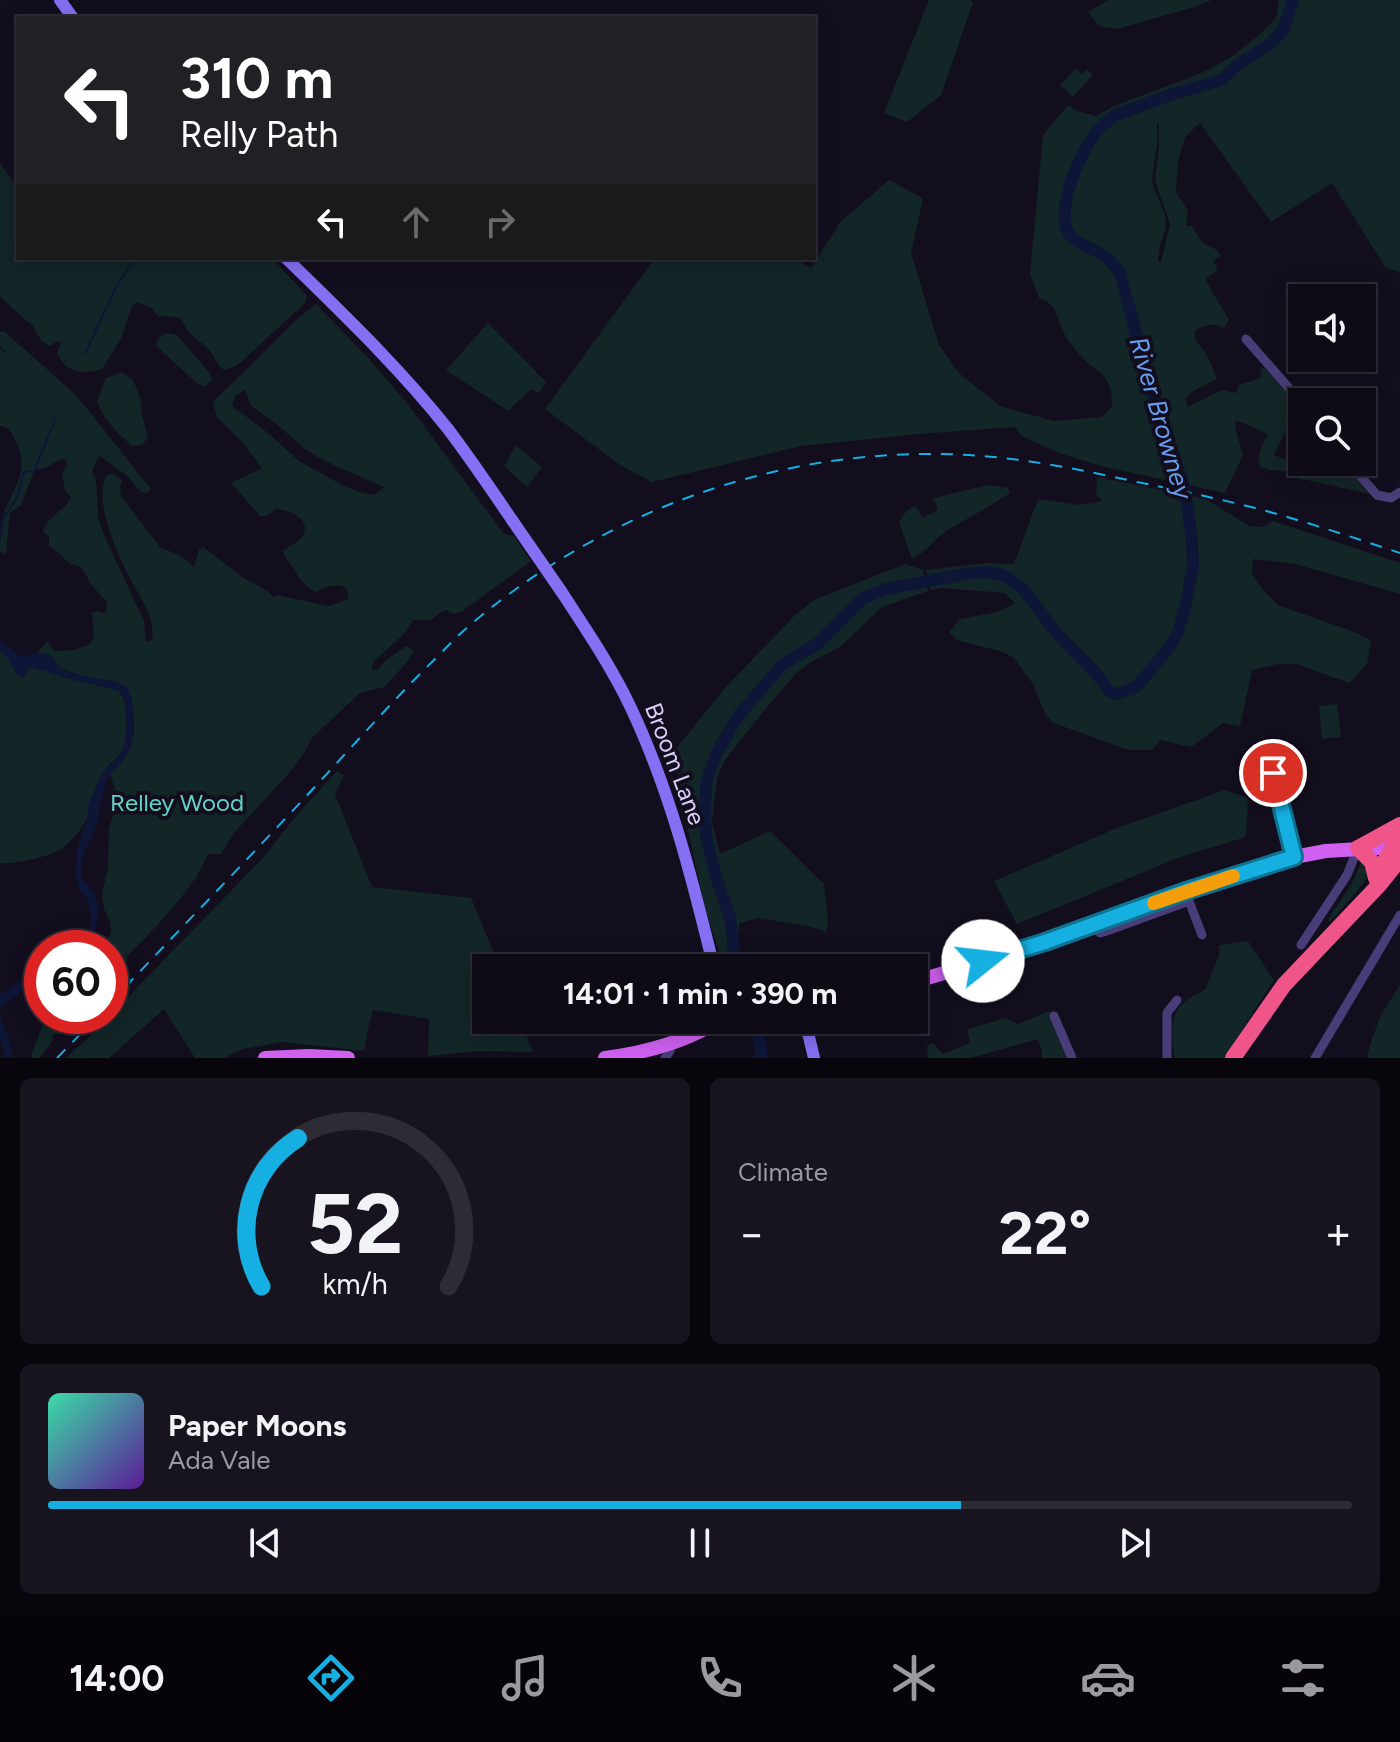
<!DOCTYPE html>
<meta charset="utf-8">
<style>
:root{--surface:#0e0a16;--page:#17131f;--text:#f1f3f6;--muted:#9b9aa1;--line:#2e2b35;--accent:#15afe1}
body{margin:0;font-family:Figtree,sans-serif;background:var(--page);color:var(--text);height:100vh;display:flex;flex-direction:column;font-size:30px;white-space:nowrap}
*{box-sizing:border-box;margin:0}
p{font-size:26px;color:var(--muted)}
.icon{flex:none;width:44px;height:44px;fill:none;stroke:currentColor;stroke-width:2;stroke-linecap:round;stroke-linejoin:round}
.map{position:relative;height:1058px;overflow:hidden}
.drawer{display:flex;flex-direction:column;gap:20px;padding:20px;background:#08060c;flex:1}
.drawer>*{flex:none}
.banner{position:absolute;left:16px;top:16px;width:800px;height:244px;border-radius:0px;box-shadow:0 4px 20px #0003,0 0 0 2px var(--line);background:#202124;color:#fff;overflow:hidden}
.fabs{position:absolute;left:1288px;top:284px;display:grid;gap:16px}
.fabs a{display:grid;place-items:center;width:88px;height:88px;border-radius:0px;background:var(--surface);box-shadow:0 4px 20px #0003,0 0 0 2px var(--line);font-size:40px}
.speed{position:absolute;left:24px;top:930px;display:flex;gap:16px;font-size:40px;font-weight:700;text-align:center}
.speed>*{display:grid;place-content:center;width:104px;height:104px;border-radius:50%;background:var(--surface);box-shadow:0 4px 20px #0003,0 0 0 2px var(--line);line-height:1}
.speed .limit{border:12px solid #d22;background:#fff;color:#111}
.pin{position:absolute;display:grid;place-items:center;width:68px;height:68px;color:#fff;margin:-34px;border:4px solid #fff;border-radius:50%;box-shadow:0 2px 8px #0007}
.me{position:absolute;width:88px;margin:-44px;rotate:74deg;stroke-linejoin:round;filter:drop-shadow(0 0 6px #0008)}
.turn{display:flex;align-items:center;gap:28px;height:168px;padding:0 32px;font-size:36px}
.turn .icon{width:104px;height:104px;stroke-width:2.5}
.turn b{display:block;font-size:56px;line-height:68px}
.lanes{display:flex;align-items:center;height:76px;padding:0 32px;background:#0003;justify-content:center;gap:40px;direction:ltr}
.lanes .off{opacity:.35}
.big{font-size:60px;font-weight:700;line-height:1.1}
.drawer .card{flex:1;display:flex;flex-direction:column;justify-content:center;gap:12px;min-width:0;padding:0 28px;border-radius:12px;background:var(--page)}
.drawer .dial{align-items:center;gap:0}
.dial svg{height:208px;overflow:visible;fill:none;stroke:var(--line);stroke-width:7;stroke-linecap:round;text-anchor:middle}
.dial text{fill:var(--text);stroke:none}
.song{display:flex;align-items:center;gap:24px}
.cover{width:96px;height:96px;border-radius:12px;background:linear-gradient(135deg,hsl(160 70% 55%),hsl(270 70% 35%))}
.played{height:8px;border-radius:4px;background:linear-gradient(90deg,var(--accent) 70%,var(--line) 70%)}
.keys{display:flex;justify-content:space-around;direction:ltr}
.heat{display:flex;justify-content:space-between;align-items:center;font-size:44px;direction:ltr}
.drawer .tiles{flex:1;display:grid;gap:20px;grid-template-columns:1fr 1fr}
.card:last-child{grid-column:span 2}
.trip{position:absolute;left:472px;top:954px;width:456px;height:80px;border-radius:0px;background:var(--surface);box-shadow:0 4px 20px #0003,0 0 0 2px var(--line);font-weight:700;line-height:80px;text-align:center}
.tabs{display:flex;height:128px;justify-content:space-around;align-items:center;background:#060409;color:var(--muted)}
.tabs .icon{width:56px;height:56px}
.tabs .current{color:var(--accent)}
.tabs b{font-size:36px;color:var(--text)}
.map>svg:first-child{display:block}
</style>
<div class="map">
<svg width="1400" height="1058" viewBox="0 0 1400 1058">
<rect width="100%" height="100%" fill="#130e1e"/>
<path fill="#122527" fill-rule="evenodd" d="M 929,0 L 970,0 L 973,2 L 941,95 L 907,122 L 884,113 Z
M 1108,0 L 1212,0 L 1191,8 L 1117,29 L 1099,26 L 1088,12 Z
M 1279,0 L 1400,0 L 1400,272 L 1386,268 L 1332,183 L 1271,222 L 1200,123 L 1185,137 L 1178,161 L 1176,192 L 1188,211 L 1186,226 L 1192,226 L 1202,242 L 1217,250 L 1221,256 L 1213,261 L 1218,270 L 1207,278 L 1206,281 L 1229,320 L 1224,328 C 1215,322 1203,325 1195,331 L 1195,339 L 1207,355 L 1217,379 L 1195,390 L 1185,398 L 1188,407 L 1222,390 L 1236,393 L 1239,385 L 1258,379 L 1262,375 L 1260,369 L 1265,368 L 1299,404 L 1274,455 L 1298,465 L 1302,456 L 1302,462 L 1342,462 L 1370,494 L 1292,477 L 1293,472 L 1270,470 L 1261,467 C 1255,455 1263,445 1268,434 L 1236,420 L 1235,427 L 1243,455 L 1225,493 L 1101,466 L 1059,453 L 1022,436 L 1014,427 L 919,434 L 801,446 L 652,482 L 620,465 L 545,409 L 655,258 L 794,258 L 811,268 L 841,221 L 889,180 L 923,198 L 911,253 L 939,345 L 959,373 L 1000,406 L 1054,421 L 1102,417 L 1112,406 C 1112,396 1112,390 1107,381 C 1103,373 1095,369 1088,363 C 1080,356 1073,347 1067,338 C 1057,324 1059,303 1039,298 L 1030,274 L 1043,135 L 1068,105 L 1076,111 L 1096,116 L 1114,106 L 1204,72 L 1234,55 L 1258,36 L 1276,18 ZM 1157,123 L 1159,124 L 1159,145 L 1155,181 L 1170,224 L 1161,262 L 1158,261 L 1160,245 L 1166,227 L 1165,215 L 1153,186 L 1152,178 L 1157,144 Z
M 1076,68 L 1082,74 L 1087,69 L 1093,75 L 1073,97 L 1060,85 Z
M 0,163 L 18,188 L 18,258 L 272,258 L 307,296 L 305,303 L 240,363 L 232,368 L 224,370 C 217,365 217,361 212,354 C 206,344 194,339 187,330 C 185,326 183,322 180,318 L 166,316 L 158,317 L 152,308 L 136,302 L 131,308 L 121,339 L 102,369 C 83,375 65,373 57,353 L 61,343 L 57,341 L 52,345 L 48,346 L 40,339 L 33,326 L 0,297 Z
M 316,304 L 371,361 L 407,403 L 504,534 L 514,536 L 531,561 L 461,612 L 454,614 L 446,610 L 439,613 L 432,620 L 413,620 L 403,635 L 373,662 L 372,669 L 378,670 L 385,661 L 406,646 L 414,651 L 408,661 L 384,687 L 360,693 L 312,738 L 304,753 L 290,772 L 234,833 L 221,854 L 209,854 C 203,862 201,869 197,876 C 177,905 152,932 127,956 L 127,965 L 110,987 L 110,948 L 97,948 L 108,939 L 111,931 L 110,921 L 104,909 L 102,894 L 108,867 L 109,829 L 116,806 L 117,795 L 110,774 L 123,761 L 134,734 L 131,697 L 118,683 L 85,677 L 60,668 L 51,656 L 37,653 L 47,642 L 55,651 L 74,650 L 90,644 L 94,638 L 92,612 L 98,611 L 104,614 L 107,610 L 107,602 L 89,582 L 86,574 L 81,567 L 70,564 L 60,554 L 49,546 L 49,537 L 43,531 C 48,516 65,511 71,497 L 65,490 L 62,473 L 67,466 L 67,461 L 63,458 L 45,468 L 35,469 L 21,505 L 10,513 L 6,554 L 0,551 C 0,538 0,526 4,513 C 11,493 27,474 20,452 C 18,444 13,436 9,429 L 0,426 L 0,348 L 9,355 L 0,346 L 0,332 L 5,332 L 76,395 L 151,489 L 148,493 L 141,492 L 126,475 L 100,456 L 95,463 L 92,472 L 96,480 L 98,517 L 104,535 L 144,621 L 146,642 L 152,640 C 156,616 139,597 129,576 C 117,553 92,498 107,475 L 114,474 L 122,480 L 120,488 L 121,496 L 160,547 L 181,556 L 194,567 L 199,550 L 203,547 L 242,577 L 267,591 L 273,597 L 277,595 L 328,606 L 349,599 L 347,589 L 340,585 L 326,587 L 316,592 C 304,586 299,578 293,568 C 289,561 285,559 283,551 C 289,546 301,541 304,533 C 310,517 287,510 276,509 L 266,516 L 260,516 L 231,483 L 262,468 L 242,442 L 217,417 L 213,402 L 298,318 ZM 245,390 L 251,406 L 274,422 L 306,450 L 325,461 L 384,487 L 374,495 L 359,492 L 344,486 L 299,461 L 268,433 L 232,406 L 235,396 Z
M 488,323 L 546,382 L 539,393 L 531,389 L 508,411 L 446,370 Z
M 168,333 L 177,335 L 209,372 L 212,379 L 205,387 L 199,385 L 156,346 C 158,338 160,335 168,333 Z
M 121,372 L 132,379 L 138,391 L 141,403 L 142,414 L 148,438 L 142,445 L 133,446 C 118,435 104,419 97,402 L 106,378 Z
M 516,445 L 542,467 L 527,487 L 504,466 Z
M 1097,477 L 1206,499 L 1249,526 L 1264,527 L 1273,521 L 1400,563 L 1400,594 L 1295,564 L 1253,559 L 1252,574 L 1263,590 L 1278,605 L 1354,632 L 1371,640 L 1367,664 L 1349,683 L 1297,664 L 1278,664 L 1252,670 L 1240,726 L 1223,723 L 1191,747 L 1160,740 L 1152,750 L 1128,750 L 1054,723 L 1045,714 L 1033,684 L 1014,658 L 1003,652 L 957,640 L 949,632 L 960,619 L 998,612 L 1015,603 L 1005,593 L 941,588 L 931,590 L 926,570 L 987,563 L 1014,564 L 1038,499 L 1079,505 L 1103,501 L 1096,495 Z
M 988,485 L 1008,488 L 1010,493 C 990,507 969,517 948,530 C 935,538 926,553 912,559 L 899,522 L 907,510 L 916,506 L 923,518 L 938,510 L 933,498 Z
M 905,564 L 923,570 L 928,591 L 882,607 L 840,647 L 813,661 L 796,673 L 754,723 L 725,760 L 717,778 L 712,822 L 720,854 L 770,831 L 824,884 L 828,923 L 826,932 L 808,926 L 757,918 L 739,924 C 741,937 731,950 721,956 L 705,909 L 687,826 L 674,751 L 725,688 L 794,616 L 814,600 Z
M 0,650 L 7,657 L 19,677 L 30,666 L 74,680 L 118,690 C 129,700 128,735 123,749 C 120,758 113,760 107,767 C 103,771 91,799 89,806 C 88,810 88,814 87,818 C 84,827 72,840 64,847 C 54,856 13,865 0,863 Z
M 1337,704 L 1341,737 L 1322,739 L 1319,706 Z
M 337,771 L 344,775 L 335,794 L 372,887 L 471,898 L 500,968 L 486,968 L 486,1020 L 520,1020 L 533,1052 L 478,1051 L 428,1056 L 429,1019 L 373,1010 L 368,1029 L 364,1051 L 282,1042 L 243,1049 L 224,1058 L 195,1058 L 164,1009 L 109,1058 L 66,1058 L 94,1032 L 261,860 L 297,815 Z
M 1225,790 L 1248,798 L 1246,837 L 1183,856 L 1017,924 L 994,881 L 1117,828 Z
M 1364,861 L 1369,876 L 1348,902 L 1330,922 L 1328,919 L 1351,885 L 1361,863 Z
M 1248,941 L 1274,980 L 1224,1058 L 1174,1058 C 1171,1023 1168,1005 1205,990 L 1219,955 L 1219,945 Z
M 1400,985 L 1400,1058 L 1367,1058 L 1370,1045 L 1381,1014 Z
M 1049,1011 L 1069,1058 L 1042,1058 L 1042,1051 L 1038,1039 L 970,1058 L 928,1058 L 927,1045 L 933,1043 L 943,1054 L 970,1043 L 967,1029 L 1006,1018 L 1018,1024 Z
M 46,1016 L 72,1016 L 70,1027 L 64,1033 L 53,1034 L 52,1042 L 40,1058 L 33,1058 L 31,1056 Z"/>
<path fill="#0d1637" d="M 0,639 L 21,657 L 37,653 L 49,654 C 53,659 56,666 62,669 C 83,680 109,675 128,688 C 136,710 138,740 124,759 C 119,766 112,770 108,778 C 101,794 101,810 96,826 C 90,841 80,856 81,872 C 82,883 88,884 94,892 C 96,896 96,899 97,904 C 100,921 96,935 83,948 L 71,948 L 85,936 L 90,928 L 91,918 L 87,897 L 80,891 L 76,880 L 77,850 L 88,815 L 88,807 L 99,779 L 107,767 L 117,759 L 124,746 L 127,725 L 125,700 L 122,693 L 118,690 L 74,680 L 30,667 L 24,677 L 19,677 L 7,657 L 0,650 Z
M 42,964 L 42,974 L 0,1009 L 0,994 L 11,988 Z
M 0,1016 L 11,1045 L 12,1058 L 3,1058 L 4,1049 L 0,1040 Z
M 762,1029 L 765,1039 L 764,1058 L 757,1058 L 752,1031 Z"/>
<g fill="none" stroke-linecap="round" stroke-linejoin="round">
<path stroke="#0d1637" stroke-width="2" d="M 85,354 L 116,287 L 135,258
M 0,539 L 4,517 L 17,498 L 24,471 L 34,472 L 55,419"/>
<path stroke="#0d1637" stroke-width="12" d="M 738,968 L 734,951 L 730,918 L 716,877 L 706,835 L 705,809 L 706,784 L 716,754 L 738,716 L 782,665 L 817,644 L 863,598 L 886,589 L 970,573 L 988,572 L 1000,574 L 1007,577 L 1024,590 L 1057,634 L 1096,673 L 1110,692 L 1115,694 L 1132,689 L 1139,684 L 1169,648 L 1178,632 L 1185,608 L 1193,567 L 1192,541 L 1185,489 L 1152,392 L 1120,273 C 1114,264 1107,257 1098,252 C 1089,247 1077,244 1071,236 C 1052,213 1081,151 1097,131 C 1103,125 1109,119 1116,115 L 1173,94 L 1222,80 L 1236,66 L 1271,43 L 1283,30 L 1293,0
M 755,1020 L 761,1047 L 761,1058"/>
<path stroke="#483d78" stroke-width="9" d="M 1246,339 L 1302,403
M 1348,462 L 1377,495 L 1391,498 L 1400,492
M 1273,773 L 1294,857
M 1189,901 L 1202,935
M 1093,925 L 1100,933 L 1104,932 L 1189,901 L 1186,891
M 1301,945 L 1347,875 L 1358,848
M 1054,1016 L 1072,1058
M 665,1058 L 670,1051 L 671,1043
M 1167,1058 L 1167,1013 L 1177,1000
M 1315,1058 L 1400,915"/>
<path stroke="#856ff2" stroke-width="12" d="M 60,0 L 73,18
M 286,258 C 342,313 399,367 448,429 C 470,458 491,489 512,520
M 561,591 C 585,628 611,666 630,706 C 670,790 692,878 714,968
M 805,1020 L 814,1058"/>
<path stroke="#cf60f0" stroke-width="14" d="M 914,982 L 1024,949 L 1186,891 L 1294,857 L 1326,851 L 1394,847
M 714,1020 C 717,1028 723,1030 731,1027 L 737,1020
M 265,1058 L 309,1056 L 348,1058
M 605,1058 C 643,1053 682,1043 715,1023"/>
<path stroke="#ef5589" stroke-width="16" d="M 1380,870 L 1400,834
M 1376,878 L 1372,862 L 1358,848 L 1400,825
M 1233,1058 L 1284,985 L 1379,885 L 1400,859"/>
<path stroke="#15afe1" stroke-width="2" stroke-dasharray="12 10" stroke-linecap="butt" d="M 110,1003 C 181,928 253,854 323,778 C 361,737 398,695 437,657 C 450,644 462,631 476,620 C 607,511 772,451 943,454 C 1009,455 1073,468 1137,482 C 1177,490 1216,498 1255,508 C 1304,521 1352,537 1400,553
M 57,1058 L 98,1016"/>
<path stroke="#856ff2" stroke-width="12" d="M 512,520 L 561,591"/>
</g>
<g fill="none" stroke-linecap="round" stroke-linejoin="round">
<g stroke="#0e7292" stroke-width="20">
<path id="route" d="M 983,961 L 1045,942 L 1186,891 L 1294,857 L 1273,773"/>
</g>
<use href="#route" stroke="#15afe1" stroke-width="14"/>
<path stroke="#f59e0b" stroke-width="14" d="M 1154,903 L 1233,876"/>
</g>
<g text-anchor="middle" stroke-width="8" stroke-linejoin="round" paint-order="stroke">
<g font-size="24" fill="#dacffb" stroke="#130e1e">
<text transform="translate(675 764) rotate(69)" y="8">Broom Lane</text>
</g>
<g font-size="24" fill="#62d3c7" stroke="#130e1e">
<text x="177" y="811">Relley Wood</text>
</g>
<g font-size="26" font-style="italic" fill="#679df1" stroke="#130e1e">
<text transform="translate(1161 418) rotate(74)" y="9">River Browney</text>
</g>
</g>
</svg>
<div class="fabs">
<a><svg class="icon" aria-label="sound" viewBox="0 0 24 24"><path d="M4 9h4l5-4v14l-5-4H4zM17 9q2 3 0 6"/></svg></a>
<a><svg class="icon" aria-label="search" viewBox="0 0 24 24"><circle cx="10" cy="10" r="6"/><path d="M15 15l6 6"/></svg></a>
</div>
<div class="speed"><div class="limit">60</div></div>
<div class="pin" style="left:1273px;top:773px;background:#d93025"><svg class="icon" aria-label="arrive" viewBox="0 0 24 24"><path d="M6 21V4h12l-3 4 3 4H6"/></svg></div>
<svg class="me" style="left:983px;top:961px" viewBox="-20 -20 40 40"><circle r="19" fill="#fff"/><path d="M0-13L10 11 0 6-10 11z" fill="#15afe1"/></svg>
<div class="trip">14:01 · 1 min · 390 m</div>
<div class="banner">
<div class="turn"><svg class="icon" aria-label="left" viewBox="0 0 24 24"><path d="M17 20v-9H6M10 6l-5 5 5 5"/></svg><div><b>310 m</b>Relly Path</div></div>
<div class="lanes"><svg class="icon" aria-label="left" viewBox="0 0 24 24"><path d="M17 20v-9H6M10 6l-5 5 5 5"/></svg><svg class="icon off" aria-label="ahead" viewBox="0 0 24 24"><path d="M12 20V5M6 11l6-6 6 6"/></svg><svg class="icon off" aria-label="right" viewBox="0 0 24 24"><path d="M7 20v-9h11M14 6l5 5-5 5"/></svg></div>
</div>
</div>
<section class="drawer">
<div class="tiles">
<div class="card dial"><svg viewBox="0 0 100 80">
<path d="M14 69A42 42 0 1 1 86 69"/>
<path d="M14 69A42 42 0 0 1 28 12" stroke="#15afe1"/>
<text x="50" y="56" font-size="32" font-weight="700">52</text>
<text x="50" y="72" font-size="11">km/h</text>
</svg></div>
<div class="card"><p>Climate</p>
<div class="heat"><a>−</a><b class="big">22°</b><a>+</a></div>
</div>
<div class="card">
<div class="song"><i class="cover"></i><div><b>Paper Moons</b><p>Ada Vale</p></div></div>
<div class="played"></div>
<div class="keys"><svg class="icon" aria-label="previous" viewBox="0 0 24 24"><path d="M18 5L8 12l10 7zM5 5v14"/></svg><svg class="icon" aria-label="pause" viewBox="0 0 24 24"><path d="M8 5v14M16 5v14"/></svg><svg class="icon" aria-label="next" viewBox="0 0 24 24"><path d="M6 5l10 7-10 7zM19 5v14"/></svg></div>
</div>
</div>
</section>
<nav class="tabs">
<b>14:00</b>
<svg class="icon current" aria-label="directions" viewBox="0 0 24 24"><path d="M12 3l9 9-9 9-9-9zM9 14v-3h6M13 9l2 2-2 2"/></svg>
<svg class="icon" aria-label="music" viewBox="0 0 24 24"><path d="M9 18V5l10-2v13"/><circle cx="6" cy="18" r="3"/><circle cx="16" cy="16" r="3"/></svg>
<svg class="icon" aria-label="phone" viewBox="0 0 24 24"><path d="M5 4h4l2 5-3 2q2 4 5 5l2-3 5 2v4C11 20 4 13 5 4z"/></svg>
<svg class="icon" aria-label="climate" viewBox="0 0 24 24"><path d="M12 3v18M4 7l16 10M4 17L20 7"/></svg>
<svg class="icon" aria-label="car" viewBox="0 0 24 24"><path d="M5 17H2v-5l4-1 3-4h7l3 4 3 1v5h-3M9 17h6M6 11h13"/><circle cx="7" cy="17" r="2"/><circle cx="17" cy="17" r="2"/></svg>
<svg class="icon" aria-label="filters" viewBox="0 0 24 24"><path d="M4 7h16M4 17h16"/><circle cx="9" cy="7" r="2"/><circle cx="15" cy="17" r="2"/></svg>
</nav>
